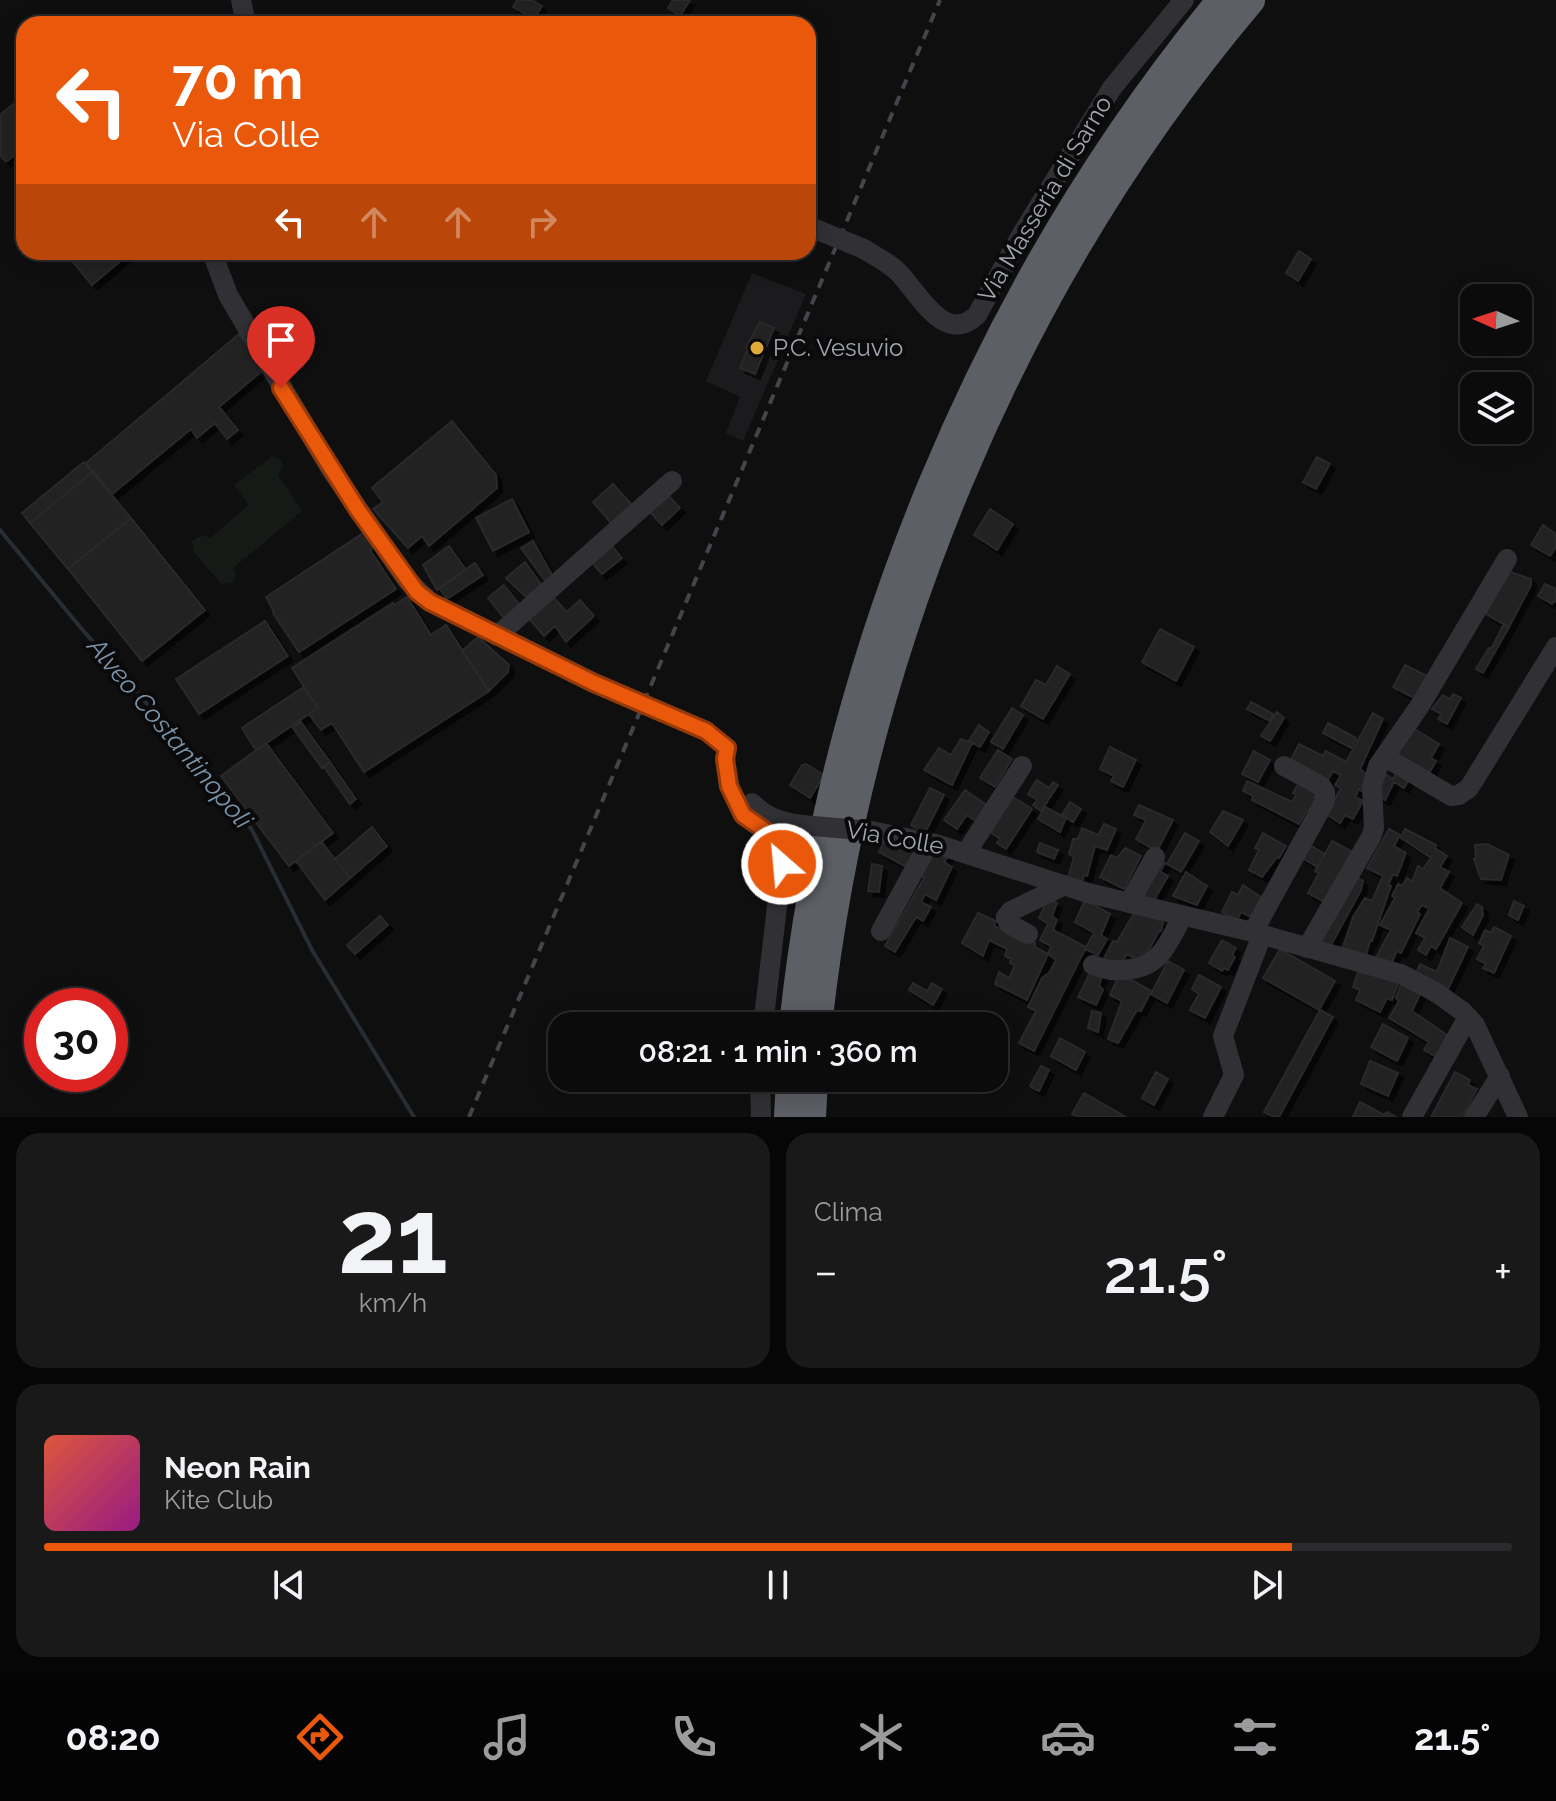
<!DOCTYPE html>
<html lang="it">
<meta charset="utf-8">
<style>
:root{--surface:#0b0b0c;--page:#19191a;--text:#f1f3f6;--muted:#9a9b9d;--line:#2b2b2d;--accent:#ea580c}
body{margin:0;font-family:Raleway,sans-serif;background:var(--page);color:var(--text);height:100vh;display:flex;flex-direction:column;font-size:30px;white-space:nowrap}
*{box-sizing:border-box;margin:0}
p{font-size:26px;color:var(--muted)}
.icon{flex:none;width:44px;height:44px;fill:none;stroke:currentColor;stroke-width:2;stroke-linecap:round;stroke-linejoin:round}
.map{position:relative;height:1117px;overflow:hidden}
.details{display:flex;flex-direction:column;gap:16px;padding:16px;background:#060607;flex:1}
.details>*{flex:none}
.hud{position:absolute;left:16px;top:16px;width:800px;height:244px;border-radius:24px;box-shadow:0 4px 20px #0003,0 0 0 2px var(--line);background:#ea580c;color:#fff;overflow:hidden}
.needle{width:52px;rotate:273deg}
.controls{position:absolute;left:1460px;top:284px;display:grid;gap:16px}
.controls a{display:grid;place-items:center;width:72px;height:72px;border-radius:16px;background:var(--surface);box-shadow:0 4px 20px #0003,0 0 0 2px var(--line);font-size:40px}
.speed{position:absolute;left:24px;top:988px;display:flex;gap:16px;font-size:40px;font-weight:700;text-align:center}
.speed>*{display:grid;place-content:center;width:104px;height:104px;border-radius:50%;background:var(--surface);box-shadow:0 4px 20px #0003,0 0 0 2px var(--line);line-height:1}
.speed .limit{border:12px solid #d22;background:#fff;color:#111}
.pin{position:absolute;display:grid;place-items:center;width:68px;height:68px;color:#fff;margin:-82px -34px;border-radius:50% 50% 50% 0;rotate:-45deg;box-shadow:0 0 8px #0007}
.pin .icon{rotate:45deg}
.me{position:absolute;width:88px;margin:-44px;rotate:333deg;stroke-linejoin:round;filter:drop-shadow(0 0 6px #0008)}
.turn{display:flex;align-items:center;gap:28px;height:168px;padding:0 24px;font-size:36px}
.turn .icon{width:104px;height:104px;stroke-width:2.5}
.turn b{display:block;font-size:56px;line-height:68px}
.lanes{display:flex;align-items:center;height:76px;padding:0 24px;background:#0003;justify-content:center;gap:40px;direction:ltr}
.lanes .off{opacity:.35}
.big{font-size:60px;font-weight:600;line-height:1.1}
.details .tile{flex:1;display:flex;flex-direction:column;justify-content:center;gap:12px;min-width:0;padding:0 28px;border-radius:24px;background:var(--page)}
.details .dial{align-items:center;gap:0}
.dial b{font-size:104px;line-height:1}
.song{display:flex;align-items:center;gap:24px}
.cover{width:96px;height:96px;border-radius:12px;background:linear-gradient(135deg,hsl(10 70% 55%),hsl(310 70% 35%))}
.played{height:8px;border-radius:4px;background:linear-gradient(90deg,var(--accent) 85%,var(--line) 85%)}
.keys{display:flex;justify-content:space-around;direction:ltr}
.heat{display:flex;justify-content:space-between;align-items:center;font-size:44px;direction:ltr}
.details .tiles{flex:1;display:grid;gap:16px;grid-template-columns:1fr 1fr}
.tile:last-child{grid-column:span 2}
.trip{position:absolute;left:548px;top:1012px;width:460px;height:80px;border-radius:24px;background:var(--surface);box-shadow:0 4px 20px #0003,0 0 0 2px var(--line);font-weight:600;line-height:80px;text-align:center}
.tab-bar{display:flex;height:128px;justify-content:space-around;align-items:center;background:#040405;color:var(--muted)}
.tab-bar .icon{width:56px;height:56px}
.tab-bar .current{color:var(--accent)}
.tab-bar b{font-size:36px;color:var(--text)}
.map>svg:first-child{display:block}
</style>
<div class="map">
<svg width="1556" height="1117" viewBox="0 0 1556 1117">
<defs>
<filter id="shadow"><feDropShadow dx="5" dy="5" stdDeviation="0" flood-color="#0009"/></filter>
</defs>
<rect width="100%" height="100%" fill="#0f0f10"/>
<path fill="#1b1b1d" d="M 752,273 L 806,294 L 743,441 L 726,433 L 740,397 L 706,381 Z"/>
<path fill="#161a17" d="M 272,456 L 282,461 L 283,467 L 278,475 L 302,511 L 233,568 L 236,576 L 232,583 L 221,584 L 194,552 L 192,541 L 202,535 L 210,538 L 249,505 L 234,485 Z"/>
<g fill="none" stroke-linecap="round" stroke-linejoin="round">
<path stroke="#272d32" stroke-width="4" d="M 0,530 L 81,628 L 230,799 L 252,830 L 312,950 L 414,1117"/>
</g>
<path fill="#222224" stroke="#29292c" stroke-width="2" filter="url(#shadow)" d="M 517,0 L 532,0 L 542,6 L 534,19 L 513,7 Z
M 673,0 L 690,0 L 680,16 L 668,8 Z
M 21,98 L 24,102 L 24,148 L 6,162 L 0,155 L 0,115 Z
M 1299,251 L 1311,259 L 1298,281 L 1286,273 Z
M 65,252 L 131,252 L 92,285 Z
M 760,322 L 774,328 L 755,374 L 740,368 L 748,348 L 746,347 Z
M 239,334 L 263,370 L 219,407 L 238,430 L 227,439 L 215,423 L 197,438 L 191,429 L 112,494 L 86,463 Z
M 452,421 L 496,475 L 497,488 L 429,546 L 422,536 L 408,548 L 373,509 L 383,502 L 372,488 Z
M 1317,457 L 1330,464 L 1316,489 L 1303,482 Z
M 84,462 L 92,472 L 30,523 L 22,513 Z
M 92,472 L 131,518 L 68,569 L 30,523 Z
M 613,484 L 632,505 L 611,523 L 593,502 Z
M 666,493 L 680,508 L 662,525 L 648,510 Z
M 512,499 L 529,532 L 493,551 L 476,518 Z
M 990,509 L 1013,524 L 997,550 L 974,535 Z
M 131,518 L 205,610 L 142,661 L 68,569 Z
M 1543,525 L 1556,534 L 1556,547 L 1550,556 L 1531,545 Z
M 365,532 L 375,547 L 370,550 L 396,589 L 299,652 L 273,613 L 274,612 L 266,597 Z
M 533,541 L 556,582 L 550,587 L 521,548 Z
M 609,542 L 622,558 L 602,574 L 589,559 Z
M 449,546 L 466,570 L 437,590 L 423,565 Z
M 525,562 L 541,584 L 526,597 L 506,578 Z
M 475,563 L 483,575 L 447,599 L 439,588 Z
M 1507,571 L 1531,579 L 1531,585 L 1509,627 L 1486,614 Z
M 1545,584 L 1556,589 L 1556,602 L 1554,601 L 1552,604 L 1538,596 Z
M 504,585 L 520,605 L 504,618 L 488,598 Z
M 551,595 L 567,612 L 580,600 L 594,616 L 566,642 L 555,626 L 544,636 L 527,616 Z
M 407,597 L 431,635 L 446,625 L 489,691 L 364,772 L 332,723 L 321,730 L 309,714 L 318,708 L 292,668 L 393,603 L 394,605 Z
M 265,621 L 288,656 L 199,714 L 176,679 Z
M 1504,624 L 1509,627 L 1483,673 L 1476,669 L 1489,648 L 1491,649 Z
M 1160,629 L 1194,647 L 1176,681 L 1142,662 Z
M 478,637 L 509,665 L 508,672 L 489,691 L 462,651 Z
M 1405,665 L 1429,677 L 1416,699 L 1393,687 Z
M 1057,666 L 1070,674 L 1043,719 L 1021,706 L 1036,680 L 1046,685 Z
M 304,687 L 318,708 L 256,750 L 242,728 Z
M 1453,694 L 1461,698 L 1447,724 L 1438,719 L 1441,714 L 1432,709 L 1443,695 L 1450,699 Z
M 1251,702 L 1273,714 L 1270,721 L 1247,709 Z
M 1012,708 L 1023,715 L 1003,749 L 991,742 Z
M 1277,712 L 1284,718 L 1270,741 L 1261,736 Z
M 1373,713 L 1383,719 L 1360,769 L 1366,774 L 1366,794 L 1359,789 L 1355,797 L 1363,801 L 1353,819 L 1345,815 L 1340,823 L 1326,814 L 1341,788 L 1335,785 L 1341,775 L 1333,771 L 1326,783 L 1289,763 L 1299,744 L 1323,756 L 1326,751 L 1346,762 Z
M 301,722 L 330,762 L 322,768 L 293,728 Z
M 1328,723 L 1356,738 L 1351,748 L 1323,733 Z
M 979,725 L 989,732 L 980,747 L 969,741 Z
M 1411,727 L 1439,744 L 1431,758 L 1436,761 L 1428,775 L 1394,753 Z
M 961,739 L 972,743 L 952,785 L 924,770 L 939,748 L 951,755 Z
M 266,743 L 333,833 L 289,866 L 221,776 Z
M 1110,747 L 1136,760 L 1123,787 L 1111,781 L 1114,776 L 1100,769 Z
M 998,750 L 1012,759 L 995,787 L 980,778 Z
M 1254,751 L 1270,760 L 1258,782 L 1242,774 Z
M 330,762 L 356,799 L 350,804 L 324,767 Z
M 806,764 L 824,775 L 810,798 L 790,785 L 802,765 Z
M 1399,768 L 1411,776 L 1404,788 L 1394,782 L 1385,800 L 1378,797 L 1382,772 L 1393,779 Z
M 1037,780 L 1049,788 L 1053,782 L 1058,785 L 1041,811 L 1033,805 L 1037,800 L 1028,794 Z
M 1247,781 L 1292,802 L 1296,795 L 1293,793 L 1300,781 L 1317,791 L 1314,797 L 1320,802 L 1314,813 L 1307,810 L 1299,824 L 1252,800 L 1253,796 L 1243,791 Z
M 930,788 L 944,795 L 925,833 L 911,825 Z
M 965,790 L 988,806 L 977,822 L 967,815 L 957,829 L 944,820 Z
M 1013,797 L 1032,809 L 1006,849 L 997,843 L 1000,839 L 990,832 Z
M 1070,802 L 1081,809 L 1073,822 L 1062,815 Z
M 1139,805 L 1173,820 L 1157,851 L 1136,839 L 1146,820 L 1134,815 Z
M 1045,807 L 1066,818 L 1060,832 L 1038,819 Z
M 1223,811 L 1243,820 L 1228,846 L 1210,832 Z
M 1104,824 L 1116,829 L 1107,850 L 1095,846 L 1087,876 L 1084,875 L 1082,882 L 1068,878 L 1074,857 L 1069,854 L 1073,839 L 1078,839 L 1082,828 L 1098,835 Z
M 372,827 L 387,846 L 350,878 L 335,859 Z
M 1389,829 L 1400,835 L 1394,846 L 1406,853 L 1397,876 L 1393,874 L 1388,885 L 1391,886 L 1372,941 L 1370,940 L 1366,956 L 1342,950 L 1353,917 L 1365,898 L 1372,901 L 1383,876 L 1367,868 Z
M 1405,829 L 1436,845 L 1435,848 L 1447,856 L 1440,867 L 1449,872 L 1440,888 L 1462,903 L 1436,949 L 1431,946 L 1426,955 L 1418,950 L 1425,938 L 1416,933 L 1429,909 L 1422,905 L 1417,912 L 1420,914 L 1401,953 L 1397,951 L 1390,966 L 1374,961 L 1391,930 L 1380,925 L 1395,898 L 1392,896 L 1398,884 L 1402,886 L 1407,878 L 1412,882 L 1418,866 L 1423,869 L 1431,858 L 1401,838 Z
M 1185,833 L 1199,841 L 1181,872 L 1167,864 Z
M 1263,833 L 1286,846 L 1279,858 L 1277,857 L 1262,877 L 1249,870 L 1259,850 L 1255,848 Z
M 886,838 L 918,856 L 912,870 L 879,852 Z
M 321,841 L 350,878 L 325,900 L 296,861 Z
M 1332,841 L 1356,854 L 1328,904 L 1308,893 L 1319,873 L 1315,871 Z
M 1040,843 L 1058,850 L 1054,859 L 1037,852 Z
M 1306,843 L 1325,854 L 1317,867 L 1299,856 Z
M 1487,844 L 1509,855 L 1501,880 L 1481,879 L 1474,859 L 1476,859 L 1475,845 Z
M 1125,848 L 1141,856 L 1124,889 L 1100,877 L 1111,855 L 1117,858 Z
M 936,849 L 948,856 L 944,862 L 952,867 L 936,900 L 925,894 L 921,902 L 931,907 L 923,921 L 916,917 L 895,952 L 885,946 L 924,878 L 921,875 Z
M 1160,861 L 1165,863 L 1160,872 L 1168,876 L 1153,902 L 1140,895 Z
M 872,864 L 882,866 L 879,892 L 868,891 Z
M 1186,872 L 1207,886 L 1197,905 L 1173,896 Z
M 1353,876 L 1363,881 L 1361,890 L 1330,947 L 1320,942 Z
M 1243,885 L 1261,897 L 1251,917 L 1241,912 L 1237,920 L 1222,912 L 1232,892 L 1238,895 Z
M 1048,899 L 1057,903 L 1052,916 L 1057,920 L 1053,930 L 1086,947 L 1034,1051 L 1019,1043 L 1036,1011 L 1028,1007 L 1042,978 L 1050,972 L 1056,960 L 1048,954 L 1051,946 L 1040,940 L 1048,924 L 1039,918 Z
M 1085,900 L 1110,914 L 1101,935 L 1107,939 L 1098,955 L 1085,949 L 1094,933 L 1075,922 Z
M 1514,901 L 1524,906 L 1518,920 L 1509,915 Z
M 1477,904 L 1482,907 L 1483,915 L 1473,935 L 1462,927 Z
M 1136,910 L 1163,922 L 1161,931 L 1159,931 L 1142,963 L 1127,954 L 1119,966 L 1104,958 L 1113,941 L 1117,942 Z
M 978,913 L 996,921 L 994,926 L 1014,935 L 1015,932 L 1035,943 L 1035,947 L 1048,954 L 1027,1000 L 995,984 L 999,972 L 1009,978 L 1015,965 L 1010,963 L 1011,959 L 1005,956 L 1007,949 L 989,940 L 983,956 L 962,943 Z
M 380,916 L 388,925 L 355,954 L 347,945 Z
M 1494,927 L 1511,936 L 1494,973 L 1483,968 L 1486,964 L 1477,959 L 1484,946 L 1479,943 L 1485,930 L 1491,933 Z
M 1450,938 L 1468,947 L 1447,991 L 1415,976 L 1420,964 L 1437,972 Z
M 1222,940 L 1236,948 L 1232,955 L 1235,957 L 1228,970 L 1224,968 L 1222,971 L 1209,963 Z
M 1280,949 L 1335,981 L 1319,1010 L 1263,978 Z
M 1168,961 L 1184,970 L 1167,1003 L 1151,994 Z
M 1092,969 L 1103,974 L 1099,985 L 1103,990 L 1096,1005 L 1078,997 Z
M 1359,969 L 1398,984 L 1392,1000 L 1387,998 L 1380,1012 L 1356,1000 L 1360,990 L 1353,987 Z
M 1120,973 L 1151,991 L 1141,1011 L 1137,1010 L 1118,1043 L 1108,1039 L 1122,1001 L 1110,995 Z
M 1199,975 L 1221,987 L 1205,1018 L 1190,1010 L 1199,994 L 1192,989 Z
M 1402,982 L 1422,990 L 1412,1011 L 1450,1037 L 1438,1058 L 1424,1050 L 1429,1042 L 1389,1018 L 1399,1001 L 1396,998 Z
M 913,983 L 927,991 L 932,983 L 942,989 L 933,1005 L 909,990 Z
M 1320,1010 L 1333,1017 L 1279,1117 L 1274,1117 L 1264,1112 Z
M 1092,1011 L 1101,1013 L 1098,1032 L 1088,1028 Z
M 1383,1024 L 1408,1038 L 1397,1061 L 1371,1047 Z
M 1060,1038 L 1085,1052 L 1076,1070 L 1051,1056 Z
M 1370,1061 L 1398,1073 L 1388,1096 L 1361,1084 Z
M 1041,1066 L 1049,1070 L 1039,1091 L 1030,1086 Z
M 1156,1072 L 1168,1079 L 1154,1105 L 1142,1098 Z
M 1455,1072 L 1470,1080 L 1468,1085 L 1477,1089 L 1462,1117 L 1431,1117 Z
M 1084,1093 L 1126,1117 L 1078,1117 L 1072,1114 Z
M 1360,1102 L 1384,1115 L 1387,1112 L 1396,1117 L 1353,1117 Z"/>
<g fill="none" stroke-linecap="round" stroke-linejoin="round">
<path stroke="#313135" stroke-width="20" d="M 241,0 L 246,24
M 864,249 C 875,256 887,262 896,270 C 917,289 943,347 977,315 L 1023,232 L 1112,88 L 1184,0
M 212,252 L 228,295 L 330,468 L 407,580 L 430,602 L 594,683
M 497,636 L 672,481
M 727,748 L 725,759 L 729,786 L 743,815 L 773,836 L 782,864 L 763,1026
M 1385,757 L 1451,796 L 1459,795 L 1469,788 L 1556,647
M 752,803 C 767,818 781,822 802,825
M 871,831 L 936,844 L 1088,893 L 1253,932 L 1401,974 L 1437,993 L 1462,1011 L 1475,1025 L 1518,1117
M 966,853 L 1022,766
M 1129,903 L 1155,857
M 881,931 L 929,843
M 1253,932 L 1325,801 L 1325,792 L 1321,786 L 1284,766
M 1028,934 L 1009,924 L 1006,917 L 1011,911 L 1065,885
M 1307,948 L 1371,837 L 1374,828 L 1372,786 L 1378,766 L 1419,707 L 1507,559
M 1093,965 C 1108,971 1115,971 1131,969 C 1161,966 1169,941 1182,917
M 760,1078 L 761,1117
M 1213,1117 L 1234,1075 L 1223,1036 L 1262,935
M 1412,1117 L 1468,1017
M 1474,1117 L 1500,1076"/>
<path stroke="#5d5f66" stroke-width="30" d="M 794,1026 C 833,656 986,287 1222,0
M 817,1026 C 857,656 1009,285 1250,0
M 789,1117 L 791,1078
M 811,1117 L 813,1078"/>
<path stroke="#44454a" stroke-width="4" stroke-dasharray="10 8" stroke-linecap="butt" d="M 469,1117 L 940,0"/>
<path stroke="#313135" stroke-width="20" d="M 808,226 L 864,249
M 594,683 L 706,731
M 802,825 L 871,831"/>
</g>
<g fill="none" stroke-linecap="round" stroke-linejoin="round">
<g stroke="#983908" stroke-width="20">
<path id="route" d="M 281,388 L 358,510 L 417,592 L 430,602 L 594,683 L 706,731 L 727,748 L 725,759 L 729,786 L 743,815 L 773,836 L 782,864"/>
</g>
<use href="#route" stroke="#ea580c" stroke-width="14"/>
</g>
<circle fill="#e0aa38" stroke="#0a0a0b" stroke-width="3" cx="757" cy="348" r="8"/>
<g text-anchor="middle" stroke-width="8" stroke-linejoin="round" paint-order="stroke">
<g font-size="24" fill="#a2a6b0" stroke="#0a0a0b">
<text transform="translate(1045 199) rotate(-59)" y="8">Via Masseria di Sarno</text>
<text transform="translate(895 838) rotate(10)" y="8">Via Colle</text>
</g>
<g font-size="24" fill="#a2a6b0" stroke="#0a0a0b" text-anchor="start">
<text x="773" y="356">P.C. Vesuvio</text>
</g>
<g font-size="26" font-style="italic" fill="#7b93a9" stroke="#0a0a0b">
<text transform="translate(170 733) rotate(50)" y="9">Alveo Costantinopoli</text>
</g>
</g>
</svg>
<div class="controls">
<a><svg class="needle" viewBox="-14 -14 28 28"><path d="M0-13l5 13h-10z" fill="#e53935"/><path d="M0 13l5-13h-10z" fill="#9a9b9d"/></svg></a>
<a><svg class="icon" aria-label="layers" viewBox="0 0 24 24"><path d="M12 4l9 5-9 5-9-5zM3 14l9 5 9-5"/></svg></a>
</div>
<div class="speed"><div class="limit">30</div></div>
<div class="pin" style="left:281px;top:388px;background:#d93025"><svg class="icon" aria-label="arrive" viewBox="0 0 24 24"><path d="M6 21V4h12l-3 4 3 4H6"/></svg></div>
<svg class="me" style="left:782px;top:864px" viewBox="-20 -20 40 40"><circle r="17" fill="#ea580c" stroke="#fff" stroke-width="3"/><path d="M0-11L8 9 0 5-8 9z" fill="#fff"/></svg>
<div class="trip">08:21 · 1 min · 360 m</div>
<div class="hud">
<div class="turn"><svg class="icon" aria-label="left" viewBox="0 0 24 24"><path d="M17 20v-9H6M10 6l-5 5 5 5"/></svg><div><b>70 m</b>Via Colle</div></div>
<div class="lanes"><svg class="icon" aria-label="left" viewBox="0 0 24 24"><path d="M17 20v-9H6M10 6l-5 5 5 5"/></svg><svg class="icon off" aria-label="ahead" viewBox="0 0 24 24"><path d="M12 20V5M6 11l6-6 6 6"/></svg><svg class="icon off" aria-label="ahead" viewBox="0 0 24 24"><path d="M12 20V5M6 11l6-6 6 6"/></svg><svg class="icon off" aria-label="right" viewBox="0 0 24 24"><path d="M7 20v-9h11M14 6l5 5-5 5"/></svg></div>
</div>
</div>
<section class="details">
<div class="tiles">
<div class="tile dial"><b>21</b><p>km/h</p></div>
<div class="tile"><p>Clima</p>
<div class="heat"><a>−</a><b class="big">21.5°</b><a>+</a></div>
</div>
<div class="tile">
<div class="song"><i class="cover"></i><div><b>Neon Rain</b><p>Kite Club</p></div></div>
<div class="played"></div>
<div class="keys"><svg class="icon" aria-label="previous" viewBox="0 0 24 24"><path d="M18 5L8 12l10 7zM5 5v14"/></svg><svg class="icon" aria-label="pause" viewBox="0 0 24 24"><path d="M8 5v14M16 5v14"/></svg><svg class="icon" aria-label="next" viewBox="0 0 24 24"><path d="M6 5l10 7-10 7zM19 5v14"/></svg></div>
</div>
</div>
</section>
<nav class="tab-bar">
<b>08:20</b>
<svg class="icon current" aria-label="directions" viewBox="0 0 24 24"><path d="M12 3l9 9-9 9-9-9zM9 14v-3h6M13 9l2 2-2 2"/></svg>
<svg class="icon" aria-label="music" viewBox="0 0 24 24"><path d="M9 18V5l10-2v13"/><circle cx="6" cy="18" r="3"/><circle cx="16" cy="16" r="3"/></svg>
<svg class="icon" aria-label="phone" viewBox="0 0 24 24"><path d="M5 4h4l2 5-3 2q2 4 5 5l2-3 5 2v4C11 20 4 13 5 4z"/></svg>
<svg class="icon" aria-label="climate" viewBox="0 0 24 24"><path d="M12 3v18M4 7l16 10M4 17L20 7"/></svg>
<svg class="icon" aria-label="car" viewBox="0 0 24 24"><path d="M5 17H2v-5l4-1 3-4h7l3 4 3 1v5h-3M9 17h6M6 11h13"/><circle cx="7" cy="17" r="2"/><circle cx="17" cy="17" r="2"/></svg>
<svg class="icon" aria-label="filters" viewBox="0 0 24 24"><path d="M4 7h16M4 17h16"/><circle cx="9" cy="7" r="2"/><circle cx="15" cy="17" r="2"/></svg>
<b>21.5°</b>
</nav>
